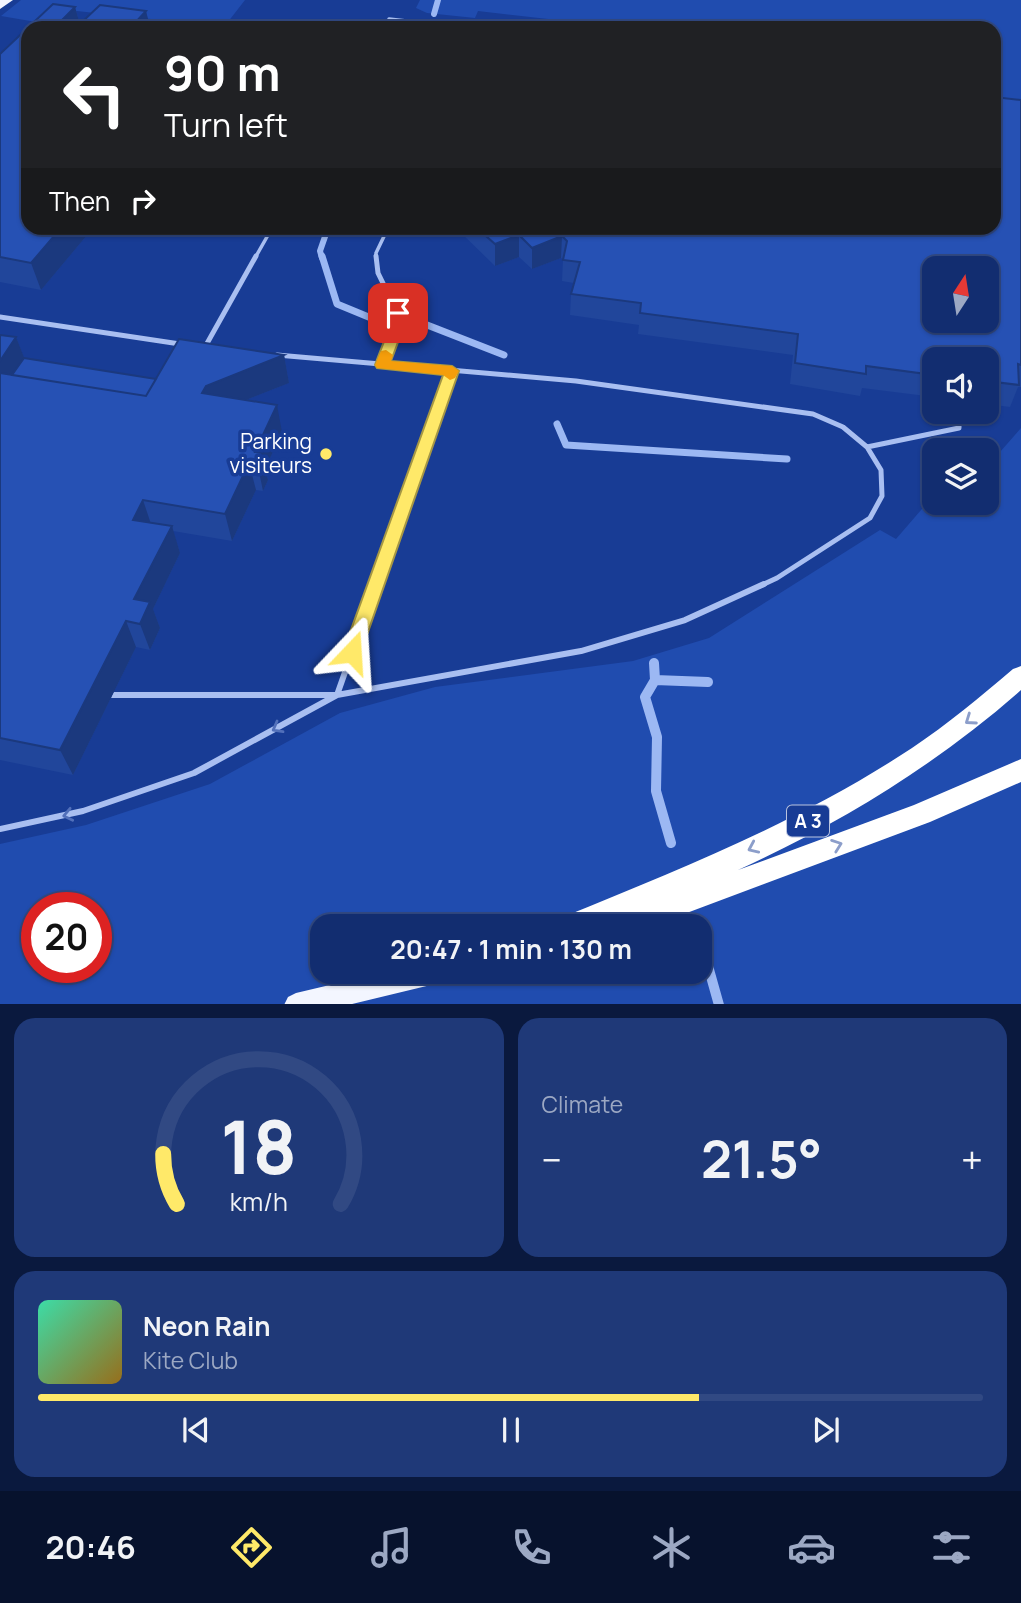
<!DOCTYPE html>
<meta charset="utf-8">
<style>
:root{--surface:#122d70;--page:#1f3978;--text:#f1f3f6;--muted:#9ca8c3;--line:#314983;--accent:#ffe969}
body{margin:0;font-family:Manrope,sans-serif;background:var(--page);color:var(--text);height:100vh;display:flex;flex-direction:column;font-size:26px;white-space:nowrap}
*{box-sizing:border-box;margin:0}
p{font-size:23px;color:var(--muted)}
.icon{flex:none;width:38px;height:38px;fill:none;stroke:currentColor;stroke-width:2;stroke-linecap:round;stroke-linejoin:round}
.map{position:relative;height:1004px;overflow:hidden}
.details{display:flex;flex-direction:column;gap:14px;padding:14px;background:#0a193e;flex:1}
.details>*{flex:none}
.hud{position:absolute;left:21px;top:21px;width:980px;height:214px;border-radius:21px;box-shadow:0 2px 5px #0004,0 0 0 2px var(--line);background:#202124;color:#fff;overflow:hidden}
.needle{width:46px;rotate:12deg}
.tools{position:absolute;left:922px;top:256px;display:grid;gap:14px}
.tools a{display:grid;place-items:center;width:77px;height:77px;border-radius:14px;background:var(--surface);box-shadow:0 2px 5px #0004,0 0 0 2px var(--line);font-size:35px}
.speed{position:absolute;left:21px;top:892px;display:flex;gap:14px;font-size:35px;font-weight:700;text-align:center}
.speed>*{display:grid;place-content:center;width:91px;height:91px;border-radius:50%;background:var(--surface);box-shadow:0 2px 5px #0004,0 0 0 2px var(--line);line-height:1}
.speed .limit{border:10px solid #d22;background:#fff;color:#111}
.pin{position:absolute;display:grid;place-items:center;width:60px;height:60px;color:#fff;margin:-30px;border-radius:14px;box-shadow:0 4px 10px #0006}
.me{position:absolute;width:77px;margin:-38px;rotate:20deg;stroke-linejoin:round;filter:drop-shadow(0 0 5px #0008)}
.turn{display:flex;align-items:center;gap:24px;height:147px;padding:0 28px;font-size:32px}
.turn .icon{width:91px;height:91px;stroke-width:2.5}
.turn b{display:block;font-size:49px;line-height:60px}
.then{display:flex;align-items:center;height:66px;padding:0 28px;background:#0003;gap:14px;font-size:26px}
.big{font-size:52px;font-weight:700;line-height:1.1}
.details .card{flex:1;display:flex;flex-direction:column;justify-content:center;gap:10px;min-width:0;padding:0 24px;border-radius:21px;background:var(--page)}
.details .dial{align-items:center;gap:0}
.dial svg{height:182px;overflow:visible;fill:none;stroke:var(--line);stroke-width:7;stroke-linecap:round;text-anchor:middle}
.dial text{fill:var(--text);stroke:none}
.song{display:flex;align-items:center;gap:21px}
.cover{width:84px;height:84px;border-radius:10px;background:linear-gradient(135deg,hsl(160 70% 55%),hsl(40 70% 35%))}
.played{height:7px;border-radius:4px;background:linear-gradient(90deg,var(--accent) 70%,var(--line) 70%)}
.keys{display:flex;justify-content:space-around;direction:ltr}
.heat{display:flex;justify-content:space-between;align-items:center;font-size:38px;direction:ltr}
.details .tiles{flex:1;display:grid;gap:14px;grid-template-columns:1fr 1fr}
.card:last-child{grid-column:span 2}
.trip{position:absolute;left:310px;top:914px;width:402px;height:70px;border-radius:21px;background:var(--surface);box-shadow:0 2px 5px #0004,0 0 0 2px var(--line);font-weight:700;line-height:70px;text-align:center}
.dock{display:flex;height:112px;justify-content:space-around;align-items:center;background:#07122d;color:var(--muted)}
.dock .icon{width:49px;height:49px}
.dock .current{color:var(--accent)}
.dock b{font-size:32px;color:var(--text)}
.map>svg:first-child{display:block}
</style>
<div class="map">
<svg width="1021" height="1005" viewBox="0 0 1021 1005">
<rect width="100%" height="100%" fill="#183c95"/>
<path fill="#204caf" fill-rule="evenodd" d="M 21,0 L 245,0 L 224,27 L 77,11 L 42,23 L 1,16 Z
M 420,0 L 1021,0 L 1021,122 L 994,119 L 994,28 L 760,28 L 699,22 L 697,28 L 628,28 L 478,11 L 475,18 L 427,13 L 416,8 Z
M 1021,428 L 1021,1004 L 0,1004 L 0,844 L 86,825 L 210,784 L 340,713 L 435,687 L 633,661 L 709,638 L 880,530 L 896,539 L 934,495 L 934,502 L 987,502 L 987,450 L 974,450 L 981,442 L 1000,452 ZM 37,908 L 96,908 L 96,968 L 37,968 ZM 322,926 L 700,926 L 700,971 L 322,971 Z"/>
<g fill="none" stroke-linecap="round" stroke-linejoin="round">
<path stroke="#9cb8f3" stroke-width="6" d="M 434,14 L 438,0
M 322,258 L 320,251 L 328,228"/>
<path stroke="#9cb8f3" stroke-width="7" d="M 322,256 L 337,304 L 371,318
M 422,323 L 504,355
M 557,424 L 566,445 L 787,459"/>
<path stroke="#9cb8f3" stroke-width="10" d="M 654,663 L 655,680 L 645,697 L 657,737 L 656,791 L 671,843
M 655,680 L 708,682
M 701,941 L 719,1005"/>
<path stroke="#a9bff1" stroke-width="3.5" d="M 389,19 L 469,28
M 255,258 L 272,228
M 376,258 L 376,253 L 388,228"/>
<path stroke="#a9bff1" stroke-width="5" d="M 376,256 L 378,273 L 400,318 L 382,365
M 0,317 L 180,344
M 205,347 L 256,256
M 277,355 L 576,381 L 813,414 L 843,427 L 867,447 L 881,470 L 882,496 L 870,518 L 777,578 L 760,586
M 867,447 L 959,428 L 959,411
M 375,586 L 451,371"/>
<path stroke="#a9bff1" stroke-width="6" d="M 112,695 L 337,695 L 581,651 L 685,620 L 764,584
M 0,829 L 83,811 L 194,773 L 337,695 L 376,584"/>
<path fill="#f3f6ff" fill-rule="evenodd" d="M 0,0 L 13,0 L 0,9 Z
M 389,971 L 451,971 L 447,979 L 439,983 L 348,1005 L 284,1005 L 288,997 L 296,993 Z"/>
<path fill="#fff" fill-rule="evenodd" d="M 1021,666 L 1021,690 C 936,765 841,823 738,870 L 914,805 L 1021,759 L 1021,782 L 930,822 L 652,926 L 559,926 L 563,917 C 684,868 803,820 912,748 C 948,724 980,697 1013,669 Z"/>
</g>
<path fill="#21469b" d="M 53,4 L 75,7 L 80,24 L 100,5 L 146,11 L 149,26 L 151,28 L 28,28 L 28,228 L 93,228 L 41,290 L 0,282 L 0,54 Z
M 1021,100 L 1021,387 L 1018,387 L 1010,407 L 987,404 L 987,359 L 934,359 L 934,397 L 862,388 L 860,396 L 790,384 L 793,355 L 638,334 L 639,325 L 570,315 L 571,294 L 574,283 L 562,281 L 563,259 L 561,258 L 532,269 L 519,257 L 495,266 L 456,228 L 994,228 Z
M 0,335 L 16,337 L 24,358 L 156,379 L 284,355 L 289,383 L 246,400 L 282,432 L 265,469 L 268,480 L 263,491 L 256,490 L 232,541 L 173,531 L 180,553 L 153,609 L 160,628 L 150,650 L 136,647 L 73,775 L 0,760 Z"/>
<path fill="#1b397e" d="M 75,7 L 81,28 L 61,21 Z
M 146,11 L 150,27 L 151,26 L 151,28 L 135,28 L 134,24 Z
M 61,228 L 93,228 L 41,290 L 31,263 Z
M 519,235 L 519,257 L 495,266 L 495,244 Z
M 562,236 L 561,258 L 532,269 L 532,248 Z
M 16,337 L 27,365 L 0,391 L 0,361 Z
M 284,355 L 289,383 L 213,413 L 202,393 L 206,386 Z
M 277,405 L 282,432 L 265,469 L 268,480 L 263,491 L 255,452 Z
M 249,463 L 256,490 L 232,541 L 225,514 Z
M 143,500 L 152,527 L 133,520 Z
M 172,526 L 180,553 L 153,609 L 160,628 L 150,650 L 140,624 L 134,599 Z
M 126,621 L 136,647 L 73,775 L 60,750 Z"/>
<path fill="#2651b4" stroke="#1b397e" stroke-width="2" fill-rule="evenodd" d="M 53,4 L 75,7 L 61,21 L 80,24 L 100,5 L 146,11 L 134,24 L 151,26 L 149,28 L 28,28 L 28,228 L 61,228 L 31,263 L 0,257 L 0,54 Z
M 994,97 L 1021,100 L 1021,365 L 1018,364 L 1019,385 L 987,381 L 987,359 L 934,359 L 934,375 L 866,366 L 866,374 L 795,363 L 798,334 L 640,313 L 641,303 L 571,294 L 580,262 L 563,260 L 567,241 L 562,236 L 532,248 L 519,235 L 495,244 L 477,228 L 994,228 ZM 934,268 L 987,268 L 987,320 L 934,320 Z
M 0,335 L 16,337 L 0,361 Z
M 179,339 L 284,355 L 206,386 L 202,393 L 277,405 L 255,452 L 262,453 L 257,464 L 249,463 L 225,514 L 143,500 L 133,520 L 172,526 L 134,599 L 150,602 L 140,624 L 126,621 L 60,750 L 0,738 L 0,373 L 146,396 Z
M 24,358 L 156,379 L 146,396 L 12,375 Z"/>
<defs><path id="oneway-chevron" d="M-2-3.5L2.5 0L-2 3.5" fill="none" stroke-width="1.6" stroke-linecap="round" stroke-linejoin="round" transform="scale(1.75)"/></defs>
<g stroke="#8c9eca">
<use href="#oneway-chevron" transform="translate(970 720) rotate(145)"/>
<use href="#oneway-chevron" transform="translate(837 845) rotate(-20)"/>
<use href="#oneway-chevron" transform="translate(753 848) rotate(156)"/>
</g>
<g stroke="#5270ba">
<use href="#oneway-chevron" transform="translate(277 728) rotate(151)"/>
<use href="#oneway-chevron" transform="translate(68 815) rotate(168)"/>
</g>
<path fill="#ffe969" stroke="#a69744" stroke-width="2" d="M 398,308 L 403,309 L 407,318 L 391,361 L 452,366 L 459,371 L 361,652 L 358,657 L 352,659 L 346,657 L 343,652 L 443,375 L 377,368 L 375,365 L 393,318 L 391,313 Z"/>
<path fill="#f59e0b" d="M 386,350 L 393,355 L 391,361 L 452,366 L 459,371 L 455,378 L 450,380 L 443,375 L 377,368 L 375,365 L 381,351 Z"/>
<circle fill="#ffe969" stroke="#183c95" stroke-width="2.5" cx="326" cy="454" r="7"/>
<g text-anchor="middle" stroke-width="7" stroke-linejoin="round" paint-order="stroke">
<rect fill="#183c95" stroke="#bac4df" stroke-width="2" x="787" y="805.5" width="42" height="31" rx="5"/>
<g font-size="19" font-weight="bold" fill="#fff">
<text x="808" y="828">A 3</text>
</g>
<g font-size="21" fill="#fff" stroke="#183c95" text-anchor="end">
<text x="312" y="449">Parking<tspan x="312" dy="24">visiteurs</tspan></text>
</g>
</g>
</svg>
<div class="tools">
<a><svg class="needle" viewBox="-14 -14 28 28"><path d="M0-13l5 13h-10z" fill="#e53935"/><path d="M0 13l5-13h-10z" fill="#9ca8c3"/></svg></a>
<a><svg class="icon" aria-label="sound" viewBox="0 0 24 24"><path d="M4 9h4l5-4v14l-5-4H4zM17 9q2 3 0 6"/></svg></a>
<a><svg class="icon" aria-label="layers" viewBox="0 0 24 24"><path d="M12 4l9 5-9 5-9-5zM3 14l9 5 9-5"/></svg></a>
</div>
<div class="speed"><div class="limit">20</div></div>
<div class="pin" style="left:398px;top:313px;background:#d93025"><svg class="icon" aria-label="arrive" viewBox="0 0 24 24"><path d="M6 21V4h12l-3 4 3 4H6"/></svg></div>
<svg class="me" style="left:352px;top:652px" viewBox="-20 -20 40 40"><path d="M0-17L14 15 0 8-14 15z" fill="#ffe969" stroke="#fff" stroke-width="4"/></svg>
<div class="trip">20:47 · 1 min · 130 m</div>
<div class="hud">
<div class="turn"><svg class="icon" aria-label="left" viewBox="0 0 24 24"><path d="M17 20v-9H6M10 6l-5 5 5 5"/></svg><div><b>90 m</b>Turn left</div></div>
<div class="then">Then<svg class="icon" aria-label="right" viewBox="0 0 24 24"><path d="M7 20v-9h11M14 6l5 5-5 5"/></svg></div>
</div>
</div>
<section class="details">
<div class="tiles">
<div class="card dial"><svg viewBox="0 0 100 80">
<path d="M14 69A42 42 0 1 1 86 69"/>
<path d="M14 69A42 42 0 0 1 8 47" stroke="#ffe969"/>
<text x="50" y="56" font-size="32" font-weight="700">18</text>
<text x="50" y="72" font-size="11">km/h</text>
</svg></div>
<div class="card"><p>Climate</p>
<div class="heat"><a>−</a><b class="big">21.5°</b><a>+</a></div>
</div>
<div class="card">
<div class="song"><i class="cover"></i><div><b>Neon Rain</b><p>Kite Club</p></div></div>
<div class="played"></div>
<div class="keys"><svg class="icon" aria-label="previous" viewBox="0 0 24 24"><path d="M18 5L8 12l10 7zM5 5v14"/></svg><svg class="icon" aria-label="pause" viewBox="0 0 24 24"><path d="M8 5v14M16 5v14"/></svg><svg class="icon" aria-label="next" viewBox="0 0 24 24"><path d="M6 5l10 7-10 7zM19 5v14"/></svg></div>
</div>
</div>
</section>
<nav class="dock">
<b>20:46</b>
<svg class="icon current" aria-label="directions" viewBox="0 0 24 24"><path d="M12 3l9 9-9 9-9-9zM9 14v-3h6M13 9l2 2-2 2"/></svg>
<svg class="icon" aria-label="music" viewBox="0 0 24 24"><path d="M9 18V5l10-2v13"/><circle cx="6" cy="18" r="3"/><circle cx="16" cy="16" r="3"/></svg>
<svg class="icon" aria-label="phone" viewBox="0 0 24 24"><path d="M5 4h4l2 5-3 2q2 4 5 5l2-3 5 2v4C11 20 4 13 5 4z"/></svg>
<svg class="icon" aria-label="climate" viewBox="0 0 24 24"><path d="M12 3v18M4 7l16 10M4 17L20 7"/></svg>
<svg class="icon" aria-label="car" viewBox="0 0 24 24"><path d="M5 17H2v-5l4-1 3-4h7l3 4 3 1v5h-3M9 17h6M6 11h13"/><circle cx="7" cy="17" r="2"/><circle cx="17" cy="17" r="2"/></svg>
<svg class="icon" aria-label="filters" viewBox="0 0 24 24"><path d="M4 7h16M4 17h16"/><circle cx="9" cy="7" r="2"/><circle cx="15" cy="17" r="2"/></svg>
</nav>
